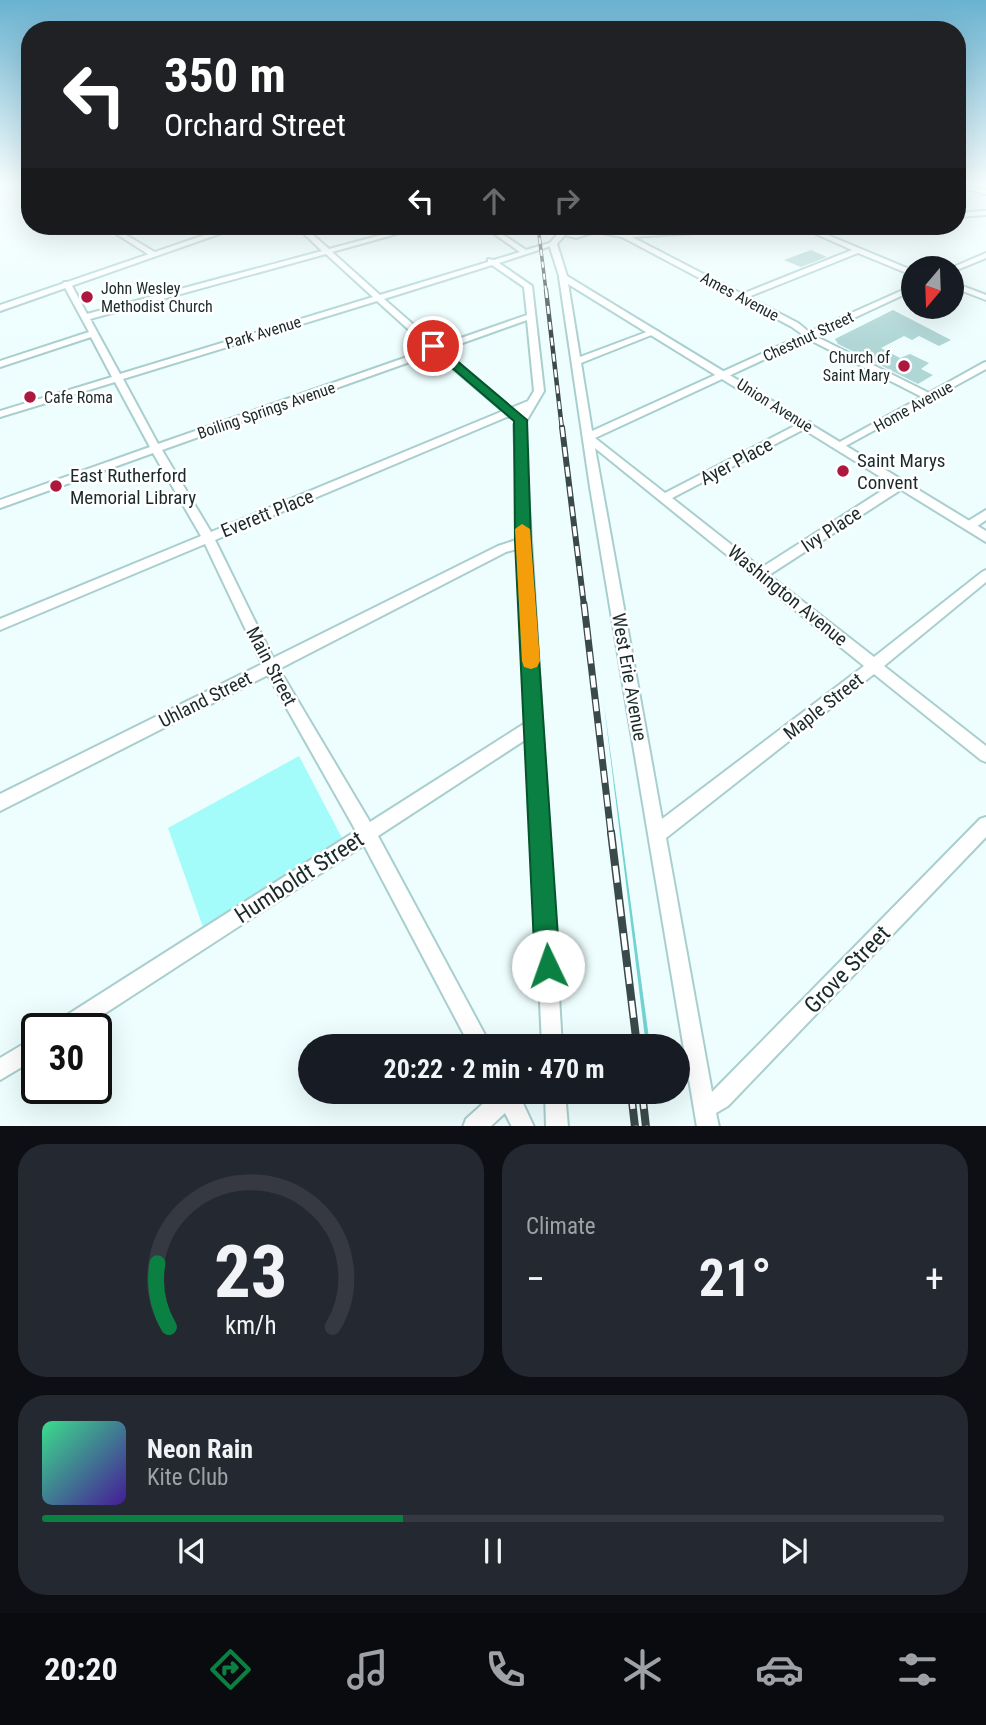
<!DOCTYPE html>
<meta charset="utf-8">
<style>
:root{--surface:#171b24;--page:#242831;--text:#f1f3f6;--muted:#9ea1a6;--line:#363941;--accent:#0b8043}
body{margin:0;font-family:"Roboto Condensed",sans-serif;background:var(--page);color:var(--text);height:100vh;display:flex;flex-direction:column;font-size:26px;white-space:nowrap}
*{box-sizing:border-box;margin:0}
p{font-size:23px;color:var(--muted)}
.icon{flex:none;width:38px;height:38px;fill:none;stroke:currentColor;stroke-width:2;stroke-linecap:round;stroke-linejoin:round}
.map{position:relative;height:1126px;overflow:hidden}
.details{display:flex;flex-direction:column;gap:18px;padding:18px;background:#0d0f14;flex:1}
.details>*{flex:none}
.hud{position:absolute;left:21px;top:21px;width:945px;height:214px;border-radius:28px;box-shadow:0 7px 28px #0002;background:#202124;color:#fff;overflow:hidden}
.needle{width:46px;rotate:199deg}
.fabs{position:absolute;left:901px;top:256px;display:grid;gap:14px}
.fabs a{display:grid;place-items:center;width:63px;height:63px;border-radius:50%;background:var(--surface);box-shadow:0 7px 28px #0002;font-size:35px}
.speed{position:absolute;left:21px;top:1013px;display:flex;gap:14px;font-size:35px;font-weight:700;text-align:center}
.speed>*{display:grid;place-content:center;width:91px;height:91px;border-radius:50%;background:var(--surface);box-shadow:0 7px 28px #0002;line-height:1}
.speed .limit{border:4px solid #111;border-radius:10px;background:#fff;color:#111}
.pin{position:absolute;display:grid;place-items:center;width:60px;height:60px;color:#fff;margin:-30px;border:4px solid #fff;border-radius:50%;box-shadow:0 2px 7px #0007}
.me{position:absolute;width:77px;margin:-38px;rotate:357deg;stroke-linejoin:round;filter:drop-shadow(0 0 5px #0008)}
.turn{display:flex;align-items:center;gap:24px;height:147px;padding:0 28px;font-size:32px}
.turn .icon{width:91px;height:91px;stroke-width:2.5}
.turn b{display:block;font-size:49px;line-height:60px}
.lanes{display:flex;align-items:center;height:66px;padding:0 28px;background:#0003;justify-content:center;gap:35px;direction:ltr}
.lanes .off{opacity:.35}
.big{font-size:52px;font-weight:700;line-height:1.1}
.details .tile{flex:1;display:flex;flex-direction:column;justify-content:center;gap:10px;min-width:0;padding:0 24px;border-radius:28px;background:var(--page)}
.details .dial{align-items:center;gap:0}
.dial svg{height:182px;overflow:visible;fill:none;stroke:var(--line);stroke-width:7;stroke-linecap:round;text-anchor:middle}
.dial text{fill:var(--text);stroke:none}
.song{display:flex;align-items:center;gap:21px}
.cover{width:84px;height:84px;border-radius:10px;background:linear-gradient(135deg,hsl(150 70% 55%),hsl(260 70% 35%))}
.played{height:7px;border-radius:4px;background:linear-gradient(90deg,var(--accent) 40%,var(--line) 40%)}
.keys{display:flex;justify-content:space-around;direction:ltr}
.heat{display:flex;justify-content:space-between;align-items:center;font-size:38px;direction:ltr}
.details .tiles{flex:1;display:grid;gap:18px;grid-template-columns:1fr 1fr}
.tile:last-child{grid-column:span 2}
.trip{position:absolute;left:298px;top:1034px;width:392px;height:70px;border-radius:35px;background:var(--surface);box-shadow:0 7px 28px #0002;font-weight:700;line-height:70px;text-align:center}
.menu{display:flex;height:112px;justify-content:space-around;align-items:center;background:#090b0e;color:var(--muted)}
.menu .icon{width:49px;height:49px}
.menu .active{color:var(--accent)}
.menu b{font-size:32px;color:var(--text)}
.map>svg:first-child{display:block}
</style>
<div class="map">
<svg width="986" height="1127" viewBox="0 0 986 1127">
<rect width="100%" height="100%" fill="#eefefe"/>
<path fill="#a3fbfa" d="M 299,756 L 342,838 L 203,927 L 168,828 Z"/>
<path fill="#71d2d1" d="M 603,697 L 650,1046 L 646,1046 Z"/>
<path fill="#b0d7d6" d="M 811,250 L 827,257 L 801,267 L 784,260 Z
M 893,310 L 951,340 L 939,346 L 919,336 L 912,340 L 904,336 L 881,348 L 900,358 L 910,354 L 929,363 L 921,369 L 933,375 L 918,384 L 838,344 L 835,339 Z"/>
<g fill="none" stroke-linecap="round" stroke-linejoin="round">
<g stroke="#a8cfce" stroke-width="4">
<path id="minor" d="M 957,184 L 986,190 L 986,194 L 957,186 Z
M 986,211 L 986,215 L 957,217 L 957,213 Z
M 104,226 L 111,226 L 158,254 L 151,256 Z
M 296,226 L 303,226 L 329,249 L 415,226 L 425,226 L 332,252 L 380,295 L 488,262 L 488,259 L 494,260 L 520,252 L 483,226 L 490,226 L 526,250 L 553,242 L 557,244 L 499,263 L 532,286 L 544,391 L 524,425 L 562,1046 L 542,1046 L 528,738 L 378,836 L 491,1046 L 470,1046 L 364,845 L 81,1029 L 53,1029 L 56,1022 L 356,831 L 268,675 L 0,811 L 0,794 L 262,664 L 205,544 L 0,630 L 0,619 L 201,536 L 153,453 L 0,508 L 0,500 L 150,447 L 115,382 L 0,417 L 0,411 L 112,377 L 91,337 L 0,367 L 0,361 L 89,332 L 63,284 L 64,282 L 70,282 L 87,314 L 322,251 ZM 326,254 L 373,297 L 120,374 L 90,319 ZM 492,265 L 524,287 L 527,315 L 438,346 L 384,299 ZM 377,301 L 430,349 L 158,444 L 123,379 ZM 527,320 L 534,391 L 528,401 L 511,408 L 443,350 ZM 435,353 L 503,411 L 211,532 L 162,450 ZM 509,416 L 516,421 L 514,425 L 519,539 L 498,546 L 273,658 L 215,540 ZM 520,548 L 527,722 L 370,822 L 279,669 L 506,552 Z
M 747,226 L 781,226 L 778,228 L 632,237 L 742,294 L 852,250 L 798,226 L 806,226 L 914,271 L 914,276 L 858,253 L 748,297 L 798,323 L 809,332 L 914,285 L 914,290 L 815,336 L 929,393 L 983,363 L 986,362 L 986,369 L 840,449 L 836,448 L 836,444 L 922,397 L 808,339 L 595,438 L 665,493 L 802,422 L 810,422 L 810,426 L 672,498 L 761,568 L 897,481 L 905,481 L 906,484 L 905,487 L 769,575 L 874,657 L 982,572 L 986,570 L 986,582 L 884,666 L 986,746 L 986,762 L 981,760 L 874,674 L 666,838 L 712,1092 L 980,819 L 986,817 L 986,837 L 728,1106 L 716,1113 L 719,1127 L 697,1127 L 590,487 L 559,277 L 563,275 L 567,277 L 580,357 L 652,330 L 659,332 L 581,363 L 592,431 L 803,335 L 792,327 L 622,237 L 586,230 L 586,228 L 624,233 ZM 595,448 L 864,666 L 662,819 L 602,487 Z
M 986,253 L 986,258 L 952,272 L 951,268 Z
M 952,282 L 986,295 L 986,300 L 952,287 Z
M 986,510 L 986,520 L 973,529 L 965,529 L 963,526 L 965,523 Z
M 37,1036 L 37,1058 L 0,1080 L 0,1058 Z
M 496,1092 L 523,1092 L 521,1099 L 534,1127 L 512,1127 L 505,1113 L 490,1127 L 463,1127 L 466,1119 Z
M 545,1092 L 565,1092 L 568,1127 L 546,1127 Z"/>
</g>
<g stroke="#a8cfce" stroke-width="4">
<path id="major" d="M 231,226 L 242,226 L 0,311 L 0,305 Z
M 574,226 L 589,226 L 592,233 L 576,238 L 565,235 L 557,244 L 567,276 L 986,531 L 986,542 L 560,279 L 549,244 L 561,230 L 576,234 L 584,232 Z"/>
</g>
<use href="#minor" fill="#fff" fill-rule="evenodd"/>
<use href="#major" fill="#fff" fill-rule="evenodd"/>
<g stroke="#3a4949" stroke-width="3.5">
<path id="rail-far4" d="M 538,226 L 546,291"/>
</g>
<g stroke="#3a4949" stroke-width="4.5">
<path id="rail-far3" d="M 546,290 L 562,429"/>
</g>
<g stroke="#3a4949" stroke-width="6">
<path id="rail-far2" d="M 562,427 L 584,606"/>
</g>
<g stroke="#3a4949" stroke-width="7">
<path id="rail-far1" d="M 584,604 L 611,834"/>
</g>
<g stroke="#3a4949" stroke-width="8">
<path id="rail" d="M 611,832 L 637,1046
M 631,1092 L 635,1127
M 642,1092 L 646,1127"/>
</g>
<use href="#rail-far4" stroke="#fff" stroke-width="2" stroke-dasharray="6" stroke-linecap="butt"/>
<use href="#rail-far3" stroke="#fff" stroke-width="2.5" stroke-dasharray="8" stroke-linecap="butt"/>
<use href="#rail-far2" stroke="#fff" stroke-width="3.5" stroke-dasharray="10" stroke-linecap="butt"/>
<use href="#rail-far1" stroke="#fff" stroke-width="4.5" stroke-dasharray="12" stroke-linecap="butt"/>
<use href="#rail" stroke="#fff" stroke-width="5" stroke-dasharray="17" stroke-linecap="butt"/>
</g>
<linearGradient id="sky" x2="0" y2="1"><stop stop-color="#69b2d0"/><stop offset="0.54" stop-color="#f7ffff"/><stop offset="1" stop-color="#f7ffff" stop-opacity="0"/></linearGradient>
<rect width="986" height="341" fill="url(#sky)"/>
<path fill="#0b8043" stroke="#07532c" stroke-width="2" d="M 429,344 L 437,344 L 527,420 L 531,541 L 560,966 L 556,975 L 548,978 L 539,975 L 535,966 L 515,541 L 514,421 L 429,348 Z"/>
<path fill="#f59e0b" d="M 522,524 L 530,529 L 540,661 L 537,667 L 531,669 L 524,667 L 522,661 L 515,529 Z"/>
<g fill="#ad193e" stroke="#fff" stroke-width="2.5">
<circle cx="87" cy="297" r="7"/>
<circle cx="904" cy="366" r="7"/>
<circle cx="30" cy="397" r="7"/>
<circle cx="843" cy="471" r="7"/>
<circle cx="56" cy="486" r="7"/>
</g>
<g text-anchor="middle" stroke-width="5" stroke-linejoin="round" paint-order="stroke">
<g font-size="16" fill="#1b2a2a" stroke="#fff" text-anchor="start">
<text x="101" y="294">John Wesley<tspan x="101" dy="18">Methodist Church</tspan></text>
<text x="890" y="363" text-anchor="end">Church of<tspan x="890" dy="18">Saint Mary</tspan></text>
<text x="44" y="403">Cafe Roma</text>
</g>
<g font-size="16" fill="#1b2a2a" stroke="#fff">
<text transform="translate(740 296) rotate(28)" y="6">Ames Avenue</text>
<text transform="translate(263 332) rotate(-17)" y="6">Park Avenue</text>
<text transform="translate(808 336) rotate(-25)" y="6">Chestnut Street</text>
<text transform="translate(775 405) rotate(32)" y="6">Union Avenue</text>
<text transform="translate(913 406) rotate(-29)" y="6">Home Avenue</text>
<text transform="translate(266 410) rotate(-19)" y="6">Boiling Springs Avenue</text>
</g>
<g font-size="19" fill="#1b2a2a" stroke="#fff" text-anchor="start">
<text x="857" y="467">Saint Marys<tspan x="857" dy="22">Convent</tspan></text>
<text x="70" y="482">East Rutherford<tspan x="70" dy="22">Memorial Library</tspan></text>
</g>
<g font-size="19" fill="#1b2a2a" stroke="#fff">
<text transform="translate(736 461) rotate(-28)" y="7">Ayer Place</text>
<text transform="translate(267 513) rotate(-22)" y="7">Everett Place</text>
<text transform="translate(831 529) rotate(-33)" y="7">Ivy Place</text>
<text transform="translate(788 595) rotate(39)" y="7">Washington Avenue</text>
<text transform="translate(272 666) rotate(62)" y="7">Main Street</text>
<text transform="translate(630 677) rotate(80)" y="7">West Erie Avenue</text>
<text transform="translate(205 699) rotate(-27)" y="7">Uhland Street</text>
<text transform="translate(823 706) rotate(-38)" y="7">Maple Street</text>
</g>
<g font-size="23" fill="#1b2a2a" stroke="#fff">
<text transform="translate(299 877) rotate(-33)" y="8">Humboldt Street</text>
<text transform="translate(847 969) rotate(-46)" y="8">Grove Street</text>
</g>
</g>
</svg>
<div class="fabs">
<a><svg class="needle" viewBox="-14 -14 28 28"><path d="M0-13l5 13h-10z" fill="#e53935"/><path d="M0 13l5-13h-10z" fill="#9ea1a6"/></svg></a>
</div>
<div class="speed"><div class="limit">30</div></div>
<div class="pin" style="left:433px;top:346px;background:#d93025"><svg class="icon" aria-label="arrive" viewBox="0 0 24 24"><path d="M6 21V4h12l-3 4 3 4H6"/></svg></div>
<svg class="me" style="left:548px;top:966px" viewBox="-20 -20 40 40"><circle r="19" fill="#fff"/><path d="M0-13L10 11 0 6-10 11z" fill="#0b8043"/></svg>
<div class="trip">20:22 · 2 min · 470 m</div>
<div class="hud">
<div class="turn"><svg class="icon" aria-label="left" viewBox="0 0 24 24"><path d="M17 20v-9H6M10 6l-5 5 5 5"/></svg><div><b>350 m</b>Orchard Street</div></div>
<div class="lanes"><svg class="icon" aria-label="left" viewBox="0 0 24 24"><path d="M17 20v-9H6M10 6l-5 5 5 5"/></svg><svg class="icon off" aria-label="ahead" viewBox="0 0 24 24"><path d="M12 20V5M6 11l6-6 6 6"/></svg><svg class="icon off" aria-label="right" viewBox="0 0 24 24"><path d="M7 20v-9h11M14 6l5 5-5 5"/></svg></div>
</div>
</div>
<section class="details">
<div class="tiles">
<div class="tile dial"><svg viewBox="0 0 100 80">
<path d="M14 69A42 42 0 1 1 86 69"/>
<path d="M14 69A42 42 0 0 1 9 41" stroke="#0b8043"/>
<text x="50" y="56" font-size="32" font-weight="700">23</text>
<text x="50" y="72" font-size="11">km/h</text>
</svg></div>
<div class="tile"><p>Climate</p>
<div class="heat"><a>−</a><b class="big">21°</b><a>+</a></div>
</div>
<div class="tile">
<div class="song"><i class="cover"></i><div><b>Neon Rain</b><p>Kite Club</p></div></div>
<div class="played"></div>
<div class="keys"><svg class="icon" aria-label="previous" viewBox="0 0 24 24"><path d="M18 5L8 12l10 7zM5 5v14"/></svg><svg class="icon" aria-label="pause" viewBox="0 0 24 24"><path d="M8 5v14M16 5v14"/></svg><svg class="icon" aria-label="next" viewBox="0 0 24 24"><path d="M6 5l10 7-10 7zM19 5v14"/></svg></div>
</div>
</div>
</section>
<nav class="menu">
<b>20:20</b>
<svg class="icon active" aria-label="directions" viewBox="0 0 24 24"><path d="M12 3l9 9-9 9-9-9zM9 14v-3h6M13 9l2 2-2 2"/></svg>
<svg class="icon" aria-label="music" viewBox="0 0 24 24"><path d="M9 18V5l10-2v13"/><circle cx="6" cy="18" r="3"/><circle cx="16" cy="16" r="3"/></svg>
<svg class="icon" aria-label="phone" viewBox="0 0 24 24"><path d="M5 4h4l2 5-3 2q2 4 5 5l2-3 5 2v4C11 20 4 13 5 4z"/></svg>
<svg class="icon" aria-label="climate" viewBox="0 0 24 24"><path d="M12 3v18M4 7l16 10M4 17L20 7"/></svg>
<svg class="icon" aria-label="car" viewBox="0 0 24 24"><path d="M5 17H2v-5l4-1 3-4h7l3 4 3 1v5h-3M9 17h6M6 11h13"/><circle cx="7" cy="17" r="2"/><circle cx="17" cy="17" r="2"/></svg>
<svg class="icon" aria-label="filters" viewBox="0 0 24 24"><path d="M4 7h16M4 17h16"/><circle cx="9" cy="7" r="2"/><circle cx="15" cy="17" r="2"/></svg>
</nav>
